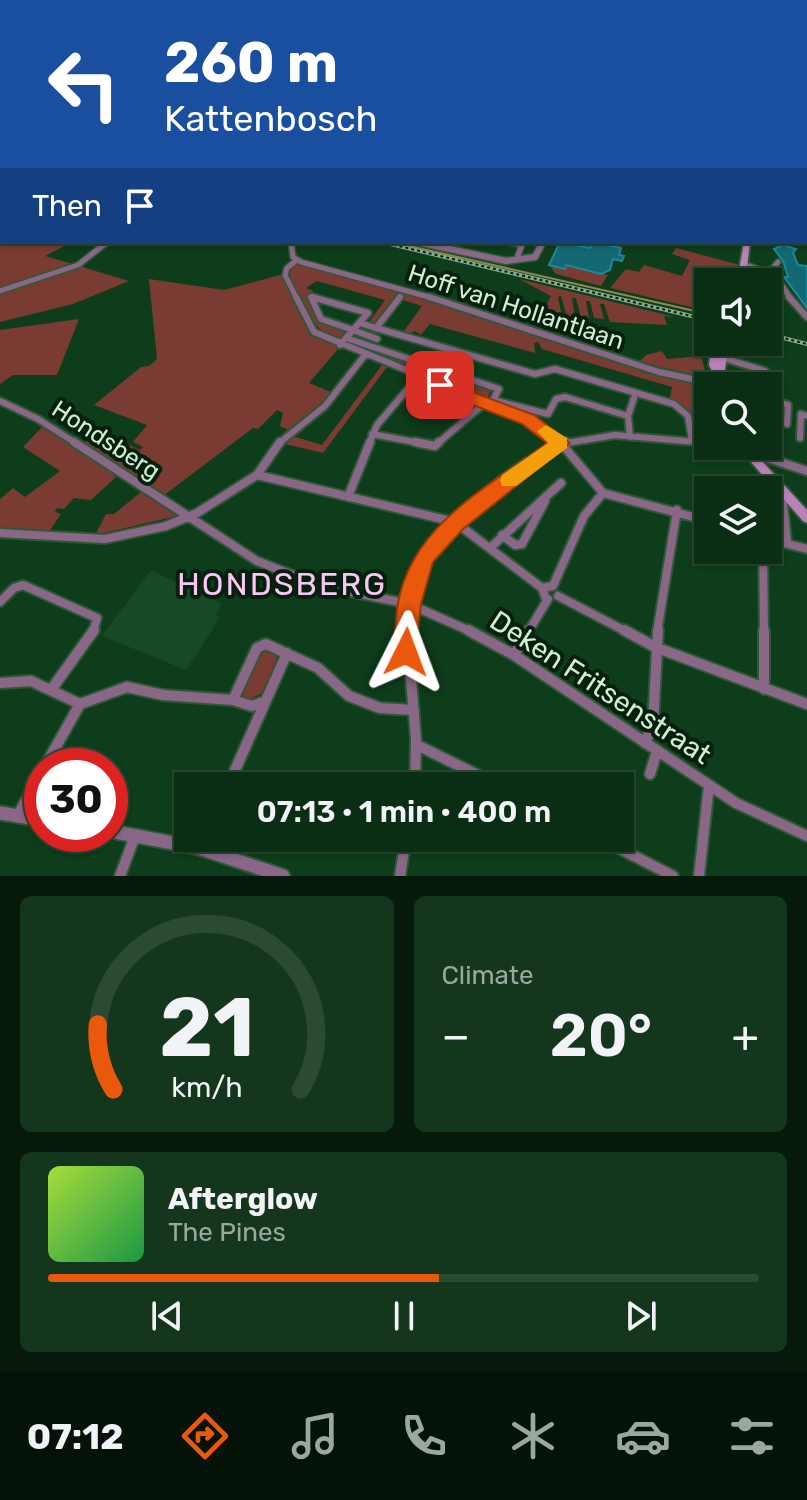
<!DOCTYPE html>
<meta charset="utf-8">
<style>
:root{--surface:#0a2e14;--page:#13361d;--text:#f1f3f6;--muted:#99a8a0;--line:#2a4a34;--accent:#ea580c}
body{margin:0;font-family:Rubik,sans-serif;background:var(--page);color:var(--text);height:100vh;display:flex;flex-direction:column;font-size:30px;white-space:nowrap}
*{box-sizing:border-box;margin:0}
p{font-size:26px;color:var(--muted)}
.icon{flex:none;width:44px;height:44px;fill:none;stroke:currentColor;stroke-width:2;stroke-linecap:round;stroke-linejoin:round}
.map{position:relative;height:876px;overflow:hidden}
.side{display:flex;flex-direction:column;gap:20px;padding:20px;background:#06190b;flex:1}
.side>*{flex:none}
.guide{position:absolute;left:0px;top:0px;width:808px;height:244px;box-shadow:0 2px 6px #0004,0 0 0 2px var(--line);background:#1a4fa0;color:#fff;overflow:hidden}
.controls{position:absolute;left:694px;top:268px;display:grid;gap:16px}
.controls a{display:grid;place-items:center;width:88px;height:88px;border-radius:0px;background:var(--surface);box-shadow:0 2px 6px #0004,0 0 0 2px var(--line);font-size:40px}
.speed{position:absolute;left:24px;top:748px;display:flex;gap:16px;font-size:40px;font-weight:700;text-align:center}
.speed>*{display:grid;place-content:center;width:104px;height:104px;border-radius:50%;background:var(--surface);box-shadow:0 2px 6px #0004,0 0 0 2px var(--line);line-height:1}
.speed .limit{border:12px solid #d22;background:#fff;color:#111}
.pin{position:absolute;display:grid;place-items:center;width:68px;height:68px;color:#fff;margin:-34px;border-radius:16px;box-shadow:0 4px 12px #0006}
.me{position:absolute;width:88px;margin:-44px;rotate:3deg;stroke-linejoin:round;filter:drop-shadow(0 0 6px #0008)}
.turn{display:flex;align-items:center;gap:28px;height:168px;padding:0 32px;font-size:36px}
.turn .icon{width:104px;height:104px;stroke-width:2.5}
.turn b{display:block;font-size:56px;line-height:68px}
.then{display:flex;align-items:center;height:76px;padding:0 32px;background:#0003;gap:16px;font-size:30px}
.big{font-size:60px;font-weight:600;line-height:1.1}
.side .tile{flex:1;display:flex;flex-direction:column;justify-content:center;gap:12px;min-width:0;padding:0 28px;border-radius:12px;background:var(--page)}
.side .dial{align-items:center;gap:0}
.dial svg{height:208px;overflow:visible;fill:none;stroke:var(--line);stroke-width:7;stroke-linecap:round;text-anchor:middle}
.dial text{fill:var(--text);stroke:none}
.song{display:flex;align-items:center;gap:24px}
.cover{width:96px;height:96px;border-radius:12px;background:linear-gradient(135deg,hsl(80 70% 55%),hsl(140 70% 35%))}
.played{height:8px;border-radius:4px;background:linear-gradient(90deg,var(--accent) 55%,var(--line) 55%)}
.keys{display:flex;justify-content:space-around;direction:ltr}
.heat{display:flex;justify-content:space-between;align-items:center;font-size:44px;direction:ltr}
.side .tiles{flex:1;display:grid;gap:20px;grid-template-columns:1fr 1fr}
.tile:last-child{grid-column:span 2}
.trip{position:absolute;left:174px;top:772px;width:460px;height:80px;border-radius:0px;background:var(--surface);box-shadow:0 2px 6px #0004,0 0 0 2px var(--line);font-weight:600;line-height:80px;text-align:center}
.menu{display:flex;height:128px;justify-content:space-around;align-items:center;background:#041208;color:var(--muted)}
.menu .icon{width:56px;height:56px}
.menu .active{color:var(--accent)}
.menu b{font-size:36px;color:var(--text)}
.map>svg:first-child{display:block}
</style>
<div class="map">
<svg width="807" height="876" viewBox="0 0 807 876">
<rect width="100%" height="100%" fill="#0e3d1b"/>
<path fill="#164925" d="M 151,570 L 222,604 L 216,615 L 220,618 L 186,670 L 102,636 Z"/>
<path fill="#7a3b32" d="M 0,192 L 2,242 L 72,242 L 45,256 L 76,265 L 0,290 Z
M 676,248 L 740,265 L 736,282 L 708,282 L 708,311 L 610,288 L 626,269 L 639,272 L 644,265 L 682,276 L 690,260 L 672,254 Z
M 299,264 L 427,299 L 701,384 L 703,395 L 695,396 L 698,437 L 691,436 L 691,416 L 669,401 L 672,387 L 542,349 L 538,342 L 534,343 L 535,353 L 430,324 L 421,335 L 415,331 L 406,336 L 401,335 L 422,306 L 400,299 L 403,296 L 399,295 L 376,324 L 369,322 L 385,300 L 317,281 L 306,288 L 313,291 L 308,300 L 318,319 L 348,331 L 339,342 C 310,327 298,303 289,272 L 293,265 Z
M 549,265 L 565,269 L 567,265 L 608,275 L 601,286 L 556,274 Z
M 79,266 L 129,281 L 73,304 L 0,322 L 0,292 Z
M 284,274 L 310,330 L 339,348 L 309,383 L 331,392 L 315,410 L 288,430 L 280,426 L 283,413 L 277,410 L 258,429 L 253,428 L 163,496 L 84,444 L 92,438 L 117,444 L 121,441 L 140,450 L 143,447 L 133,442 L 147,425 L 94,405 L 141,367 L 149,366 L 157,359 L 149,279 L 224,290 Z
M 519,279 L 675,317 L 664,316 L 667,325 L 610,322 L 604,304 L 600,304 L 604,319 L 594,318 L 590,301 L 586,301 L 589,318 L 581,318 L 576,298 L 572,298 L 575,317 L 567,317 L 561,296 L 558,297 L 562,317 L 542,314 L 551,296 Z
M 79,319 L 57,375 L 13,375 L 0,384 L 0,330 Z
M 348,342 L 489,388 L 491,390 L 486,401 L 345,345 Z
M 662,351 L 667,359 L 701,356 L 707,378 L 639,362 L 646,355 Z
M 382,365 L 387,367 L 323,453 L 281,443 L 289,435 L 322,445 Z
M 43,426 L 117,476 L 91,500 L 74,498 L 64,509 L 57,508 L 55,512 L 61,514 L 49,532 L 0,529 L 0,499 L 13,488 L 25,497 L 60,471 L 23,447 Z
M 141,492 L 177,516 L 95,535 L 106,514 L 114,514 Z
M 262,647 L 276,654 L 277,662 L 261,694 L 247,700 L 241,693 Z"/>
<g fill="none" stroke-linecap="round" stroke-linejoin="round">
<path stroke="#908851" stroke-width="2" d="M 392,242 L 708,314"/>
</g>
<path fill="#146873" stroke="#1a8a99" stroke-width="2" d="M 560,242 L 590,248 L 593,242 L 621,248 L 619,255 L 624,256 L 622,261 L 613,259 L 610,270 L 601,274 L 566,265 L 565,269 L 549,265 Z
M 783,245 L 796,249 L 793,253 L 798,265 L 807,266 L 807,308 L 784,277 L 788,277 L 783,261 L 774,249 Z"/>
<g fill="none" stroke-linecap="round" stroke-linejoin="round">
<g stroke="#2d5939" stroke-width="8">
<path id="minor-far3" d="M 291,242 L 293,257 L 301,262 L 436,299
M 508,242 L 522,245 L 518,255
M 297,260 L 287,268 L 285,275 L 297,299
M 743,264 L 775,275 L 791,299
M 770,272 L 778,262
M 0,291 L 78,265 L 106,243
M 312,299 L 319,299"/>
</g>
<g stroke="#2d5939" stroke-width="10">
<path id="minor-far2" d="M 296,297 L 314,332 L 528,420 L 562,444
M 311,297 L 321,319 L 353,330
M 312,297 L 368,313 L 353,330
M 429,297 L 659,372 L 725,386
M 789,297 L 807,317
M 360,323 L 376,328 L 400,297
M 376,328 L 535,374 L 555,369 L 674,404 L 688,416 L 692,440
M 353,330 L 377,339
M 346,338 L 353,330
M 340,345 L 346,338 L 499,389 L 494,398
M 717,356 L 765,371 L 764,386
M 768,398 L 788,405 L 787,424
M 493,400 L 548,414 L 556,399 L 565,397 L 628,416
M 0,401 L 38,419 L 77,444
M 372,434 L 425,444
M 630,437 L 628,416 L 634,398
M 800,438 L 801,414 L 807,416
M 278,444 L 325,406 L 365,355
M 369,444 L 377,425 L 418,377
M 437,444 L 485,403
M 561,444 L 615,435 L 708,443"/>
</g>
<g stroke="#2d5939" stroke-width="12">
<path id="minor-far1" d="M 74,442 L 257,561 L 321,586 L 409,604 L 472,632
M 415,442 L 435,446 L 439,442
M 703,442 L 708,443
M 724,446 L 742,446
M 765,457 L 807,471
M 257,475 L 455,522 L 542,588
M 603,493 L 708,521
M 348,497 L 370,442
M 783,503 L 787,541
M 0,533 L 105,539 L 166,526 L 197,513 L 257,475 L 280,442
M 502,535 L 515,545 L 522,544 L 545,501
M 768,539 L 807,549
M 490,548 L 561,483
M 763,550 L 764,632
M 558,596 L 627,632
M 546,599 L 542,588 L 553,586 L 584,516 L 603,493 L 560,442
M 0,602 L 14,588 L 23,585 L 97,618 L 93,632
M 407,632 C 407,608 411,581 423,560 C 446,520 523,458 566,442
M 528,632 L 548,599
M 657,632 L 677,510"/>
</g>
<g stroke="#2d5939" stroke-width="14">
<path id="minor" d="M 407,630 L 416,740 L 415,786
M 468,630 L 514,655 L 736,803 L 807,836
M 624,630 L 655,647 L 807,704
M 764,630 L 764,689
M 514,655 L 529,630
M 0,683 L 31,681 L 80,704 L 127,687 L 163,695 L 233,700 L 257,648 L 266,644 L 318,668 L 349,696 L 380,708 L 414,710
M 51,690 L 94,630
M 233,700 L 252,706 L 263,702
M 645,743 L 653,724 L 658,630
M 417,745 L 500,786
M 45,766 L 80,704
M 650,774 L 657,751
M 228,786 L 287,653
M 18,815 L 42,772
M 599,838 L 673,876
M 120,876 L 135,836
M 400,876 L 406,838
M 699,876 L 709,785"/>
</g>
<g stroke="#2d5939" stroke-width="9">
<path id="tertiary-far1" d="M 417,242 L 506,261 L 535,257 L 543,242"/>
</g>
<g stroke="#2d5939" stroke-width="17">
<path id="tertiary" d="M 0,813 L 42,820
M 110,831 L 199,848 L 283,876"/>
</g>
<g stroke="#2d5939" stroke-width="4">
<path id="secondary" d="M 744,242 L 750,242 L 745,282 L 737,282 Z
M 712,342 L 720,342 L 719,355 L 721,342 L 729,342 L 724,376 L 730,386 L 720,386 L 709,365 Z
M 737,446 L 748,446 L 807,510 L 807,523 L 803,521 Z"/>
</g>
<use href="#minor-far3" stroke="#8a6687" stroke-width="5"/>
<use href="#minor-far2" stroke="#8a6687" stroke-width="6"/>
<use href="#minor-far1" stroke="#8a6687" stroke-width="8"/>
<use href="#minor" stroke="#8a6687" stroke-width="10"/>
<use href="#tertiary-far1" stroke="#8a6687" stroke-width="6"/>
<use href="#tertiary" stroke="#8a6687" stroke-width="13"/>
<use href="#secondary" fill="#ba81b6" fill-rule="evenodd"/>
<g stroke="#87ab8e" stroke-width="4">
<path id="rail" d="M 382,242 L 708,320
M 768,334 L 807,344"/>
</g>
<use href="#rail" stroke="#07200d" stroke-width="2" stroke-dasharray="3" stroke-linecap="butt"/>
</g>
<linearGradient id="sky" x2="0" y2="1"><stop stop-color="#08220f"/><stop offset="0.45" stop-color="#30574a"/><stop offset="1" stop-color="#30574a" stop-opacity="0"/></linearGradient>
<rect width="807" height="223" fill="url(#sky)"/>
<path fill="#ea580c" stroke="#983908" stroke-width="2" d="M 440,380 L 534,415 L 570,443 L 463,529 L 433,562 L 421,604 L 415,661 L 406,664 L 398,661 C 392,647 395,632 396,618 C 403,529 483,491 547,443 L 522,424 L 435,390 L 435,381 Z"/>
<path fill="#f59e0b" d="M 546,425 L 567,438 L 567,448 L 516,486 L 502,486 L 500,480 L 502,475 L 548,443 L 537,431 Z"/>
<g text-anchor="middle" stroke-width="8" stroke-linejoin="round" paint-order="stroke">
<g font-size="24" fill="#d0eed4" stroke="#07200d">
<text transform="translate(516 307) rotate(18)" y="8">Hoff van Hollantlaan</text>
<text transform="translate(106 440) rotate(33)" y="8">Hondsberg</text>
</g>
<g font-size="28" fill="#d0eed4" stroke="#07200d">
<text transform="translate(601 687) rotate(33)" y="10">Deken Fritsenstraat</text>
</g>
<g font-size="32" letter-spacing="2" fill="#f8c7f4" stroke="#07200d">
<text x="282" y="595">HONDSBERG</text>
</g>
</g>
</svg>
<div class="controls">
<a><svg class="icon" aria-label="sound" viewBox="0 0 24 24"><path d="M4 9h4l5-4v14l-5-4H4zM17 9q2 3 0 6"/></svg></a>
<a><svg class="icon" aria-label="search" viewBox="0 0 24 24"><circle cx="10" cy="10" r="6"/><path d="M15 15l6 6"/></svg></a>
<a><svg class="icon" aria-label="layers" viewBox="0 0 24 24"><path d="M12 4l9 5-9 5-9-5zM3 14l9 5 9-5"/></svg></a>
</div>
<div class="speed"><div class="limit">30</div></div>
<div class="pin" style="left:440px;top:385px;background:#d93025"><svg class="icon" aria-label="arrive" viewBox="0 0 24 24"><path d="M6 21V4h12l-3 4 3 4H6"/></svg></div>
<svg class="me" style="left:406px;top:652px" viewBox="-20 -20 40 40"><path d="M0-17L14 15 0 8-14 15z" fill="#ea580c" stroke="#fff" stroke-width="4"/></svg>
<div class="trip">07:13 · 1 min · 400 m</div>
<div class="guide">
<div class="turn"><svg class="icon" aria-label="left" viewBox="0 0 24 24"><path d="M17 20v-9H6M10 6l-5 5 5 5"/></svg><div><b>260 m</b>Kattenbosch</div></div>
<div class="then">Then<svg class="icon" aria-label="arrive" viewBox="0 0 24 24"><path d="M6 21V4h12l-3 4 3 4H6"/></svg></div>
</div>
</div>
<section class="side">
<div class="tiles">
<div class="tile dial"><svg viewBox="0 0 100 80">
<path d="M14 69A42 42 0 1 1 86 69"/>
<path d="M14 69A42 42 0 0 1 8 44" stroke="#ea580c"/>
<text x="50" y="56" font-size="32" font-weight="700">21</text>
<text x="50" y="72" font-size="11">km/h</text>
</svg></div>
<div class="tile"><p>Climate</p>
<div class="heat"><a>−</a><b class="big">20°</b><a>+</a></div>
</div>
<div class="tile">
<div class="song"><i class="cover"></i><div><b>Afterglow</b><p>The Pines</p></div></div>
<div class="played"></div>
<div class="keys"><svg class="icon" aria-label="previous" viewBox="0 0 24 24"><path d="M18 5L8 12l10 7zM5 5v14"/></svg><svg class="icon" aria-label="pause" viewBox="0 0 24 24"><path d="M8 5v14M16 5v14"/></svg><svg class="icon" aria-label="next" viewBox="0 0 24 24"><path d="M6 5l10 7-10 7zM19 5v14"/></svg></div>
</div>
</div>
</section>
<nav class="menu">
<b>07:12</b>
<svg class="icon active" aria-label="directions" viewBox="0 0 24 24"><path d="M12 3l9 9-9 9-9-9zM9 14v-3h6M13 9l2 2-2 2"/></svg>
<svg class="icon" aria-label="music" viewBox="0 0 24 24"><path d="M9 18V5l10-2v13"/><circle cx="6" cy="18" r="3"/><circle cx="16" cy="16" r="3"/></svg>
<svg class="icon" aria-label="phone" viewBox="0 0 24 24"><path d="M5 4h4l2 5-3 2q2 4 5 5l2-3 5 2v4C11 20 4 13 5 4z"/></svg>
<svg class="icon" aria-label="climate" viewBox="0 0 24 24"><path d="M12 3v18M4 7l16 10M4 17L20 7"/></svg>
<svg class="icon" aria-label="car" viewBox="0 0 24 24"><path d="M5 17H2v-5l4-1 3-4h7l3 4 3 1v5h-3M9 17h6M6 11h13"/><circle cx="7" cy="17" r="2"/><circle cx="17" cy="17" r="2"/></svg>
<svg class="icon" aria-label="filters" viewBox="0 0 24 24"><path d="M4 7h16M4 17h16"/><circle cx="9" cy="7" r="2"/><circle cx="15" cy="17" r="2"/></svg>
</nav>
